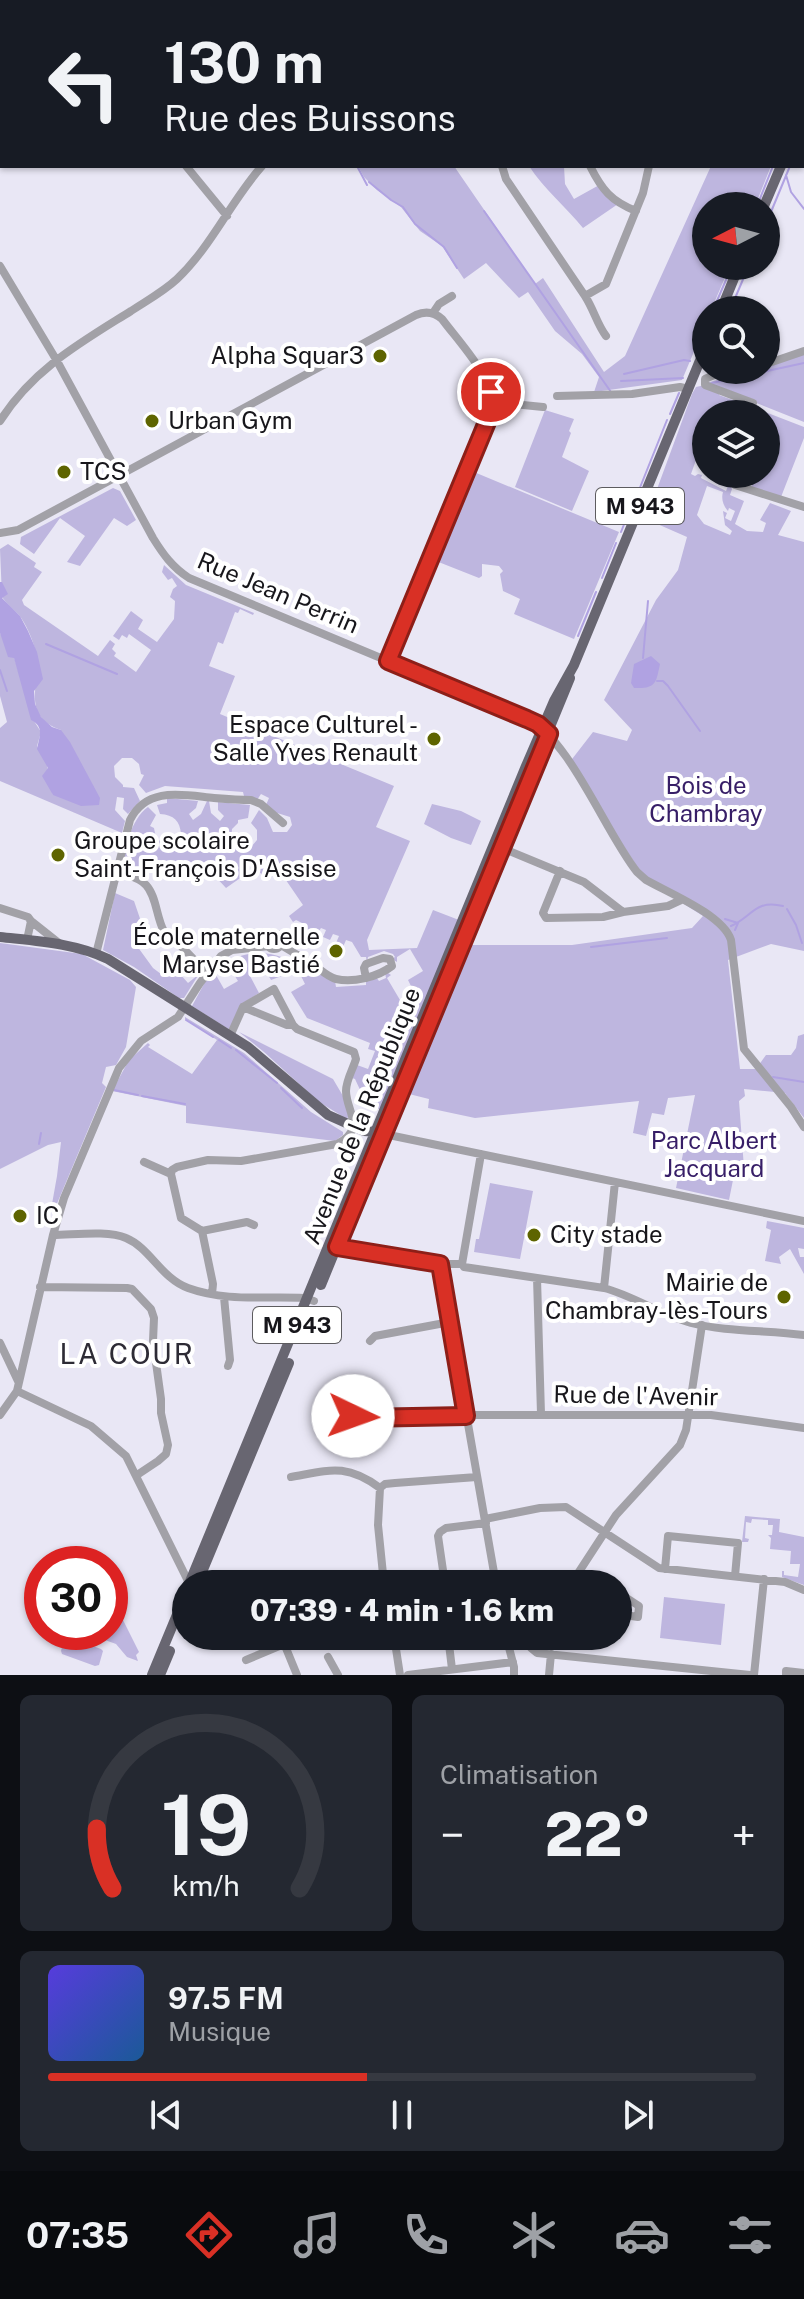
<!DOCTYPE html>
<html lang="fr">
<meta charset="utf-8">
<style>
:root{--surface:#171b24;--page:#242831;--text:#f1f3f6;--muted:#9ea1a6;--line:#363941;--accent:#d93025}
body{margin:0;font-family:"Public Sans",sans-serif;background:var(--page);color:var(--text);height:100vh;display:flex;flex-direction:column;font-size:30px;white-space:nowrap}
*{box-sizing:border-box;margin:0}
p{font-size:26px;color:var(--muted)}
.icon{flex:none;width:44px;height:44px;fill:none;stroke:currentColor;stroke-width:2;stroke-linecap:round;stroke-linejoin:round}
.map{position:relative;height:1675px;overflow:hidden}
.side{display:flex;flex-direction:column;gap:20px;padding:20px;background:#0d0f14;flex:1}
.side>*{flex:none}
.hud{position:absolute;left:0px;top:0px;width:804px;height:168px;box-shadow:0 2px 6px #0004;background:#171b24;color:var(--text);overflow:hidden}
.needle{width:52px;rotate:264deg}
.fabs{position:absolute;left:692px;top:192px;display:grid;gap:16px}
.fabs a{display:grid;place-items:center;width:88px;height:88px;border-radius:50%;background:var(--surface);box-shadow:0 2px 6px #0004;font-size:40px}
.speed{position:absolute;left:24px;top:1546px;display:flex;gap:16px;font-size:40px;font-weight:700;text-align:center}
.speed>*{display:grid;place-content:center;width:104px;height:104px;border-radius:50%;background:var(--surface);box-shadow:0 2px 6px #0004;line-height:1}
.speed .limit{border:12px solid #d22;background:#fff;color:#111}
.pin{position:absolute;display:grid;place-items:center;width:68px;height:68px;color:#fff;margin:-34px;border:4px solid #fff;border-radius:50%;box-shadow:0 2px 8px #0007}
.me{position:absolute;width:88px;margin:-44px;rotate:93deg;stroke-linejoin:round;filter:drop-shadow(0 0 6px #0008)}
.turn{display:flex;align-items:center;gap:28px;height:168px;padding:0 32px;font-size:36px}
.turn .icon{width:104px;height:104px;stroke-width:2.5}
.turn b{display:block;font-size:56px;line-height:68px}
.big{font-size:60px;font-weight:800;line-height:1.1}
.side .widget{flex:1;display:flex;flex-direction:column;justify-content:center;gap:12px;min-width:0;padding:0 28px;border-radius:12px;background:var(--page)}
.side .dial{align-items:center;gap:0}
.dial svg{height:208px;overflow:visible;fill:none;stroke:var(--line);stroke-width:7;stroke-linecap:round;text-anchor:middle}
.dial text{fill:var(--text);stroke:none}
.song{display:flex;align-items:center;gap:24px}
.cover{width:96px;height:96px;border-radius:12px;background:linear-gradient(135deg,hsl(250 70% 55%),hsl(210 70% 35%))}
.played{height:8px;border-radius:4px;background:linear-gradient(90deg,var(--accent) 45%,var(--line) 45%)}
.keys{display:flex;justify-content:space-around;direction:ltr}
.heat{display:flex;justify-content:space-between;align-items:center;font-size:44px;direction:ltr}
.side .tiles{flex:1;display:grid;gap:20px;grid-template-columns:1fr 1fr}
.widget:last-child{grid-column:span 2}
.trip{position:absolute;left:172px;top:1570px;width:460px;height:80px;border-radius:40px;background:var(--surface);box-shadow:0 2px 6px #0004;font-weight:800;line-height:80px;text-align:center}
.dock{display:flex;height:128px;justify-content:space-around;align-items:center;background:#090b0e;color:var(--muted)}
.dock .icon{width:56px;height:56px}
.dock .active{color:var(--accent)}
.dock b{font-size:36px;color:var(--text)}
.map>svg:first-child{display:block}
</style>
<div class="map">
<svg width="804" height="1675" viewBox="0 0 804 1675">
<rect width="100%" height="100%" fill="#e9e7f5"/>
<path fill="#beb6df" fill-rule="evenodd" d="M 358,166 L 454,166 L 535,284 L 543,278 L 604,372 L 625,356 L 711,166 L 771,166 L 755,206 L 706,206 L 706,266 L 730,266 L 711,310 L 706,310 L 706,323 L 682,380 L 594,392 L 599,377 L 582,354 L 555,331 L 528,292 L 519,298 L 486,263 L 464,279 L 442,246 L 420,231 L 401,207 L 377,190 L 364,177 Z
M 529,166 L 564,166 L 565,184 L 574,199 L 601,184 L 618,204 L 583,228 C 566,207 544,189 529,166 Z
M 804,353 L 804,422 L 706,383 L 755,370 L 766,370 L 766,367 Z
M 705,385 L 720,391 L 719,395 L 741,403 L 744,413 L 742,407 L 737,406 L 735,410 L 725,407 L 720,414 L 706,414 L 706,463 L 696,460 L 691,474 L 695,476 L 698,474 L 702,475 L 701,478 L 726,491 L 728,486 L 718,482 L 717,476 L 711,474 L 726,476 L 732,489 L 730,495 L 744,501 L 735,524 L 747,531 L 763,532 L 766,523 L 760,520 L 770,503 L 791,511 L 778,535 L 804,542 L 804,951 L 771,944 L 728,960 L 740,1069 L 756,1069 L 766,1055 L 791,1055 L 796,1048 L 798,1036 L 804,1034 L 804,1118 L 785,1093 L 744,1089 L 745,1096 L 739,1101 L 744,1168 L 739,1179 L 733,1180 L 729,1200 L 676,1188 L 695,1095 L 668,1098 L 664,1115 L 652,1113 L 646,1136 L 633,1133 L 639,1101 L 475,1118 L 428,1108 L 429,1099 L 401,1092 L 462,945 L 572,945 L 692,928 L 703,916 L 646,880 L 569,763 L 593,732 L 627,741 L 632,730 L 604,700 L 656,600 L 678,570 L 687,537 L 646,519 L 692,394 L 696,387 ZM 707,486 L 723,492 C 721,498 723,506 728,511 L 729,508 L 735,511 L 731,521 L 725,518 L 727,513 L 723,511 L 725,525 L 732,531 L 730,535 L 704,524 L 697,515 Z
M 545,410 L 574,419 L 569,431 L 571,433 L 562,457 L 589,471 L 572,511 L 515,487 Z
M 760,410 L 804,427 L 804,438 L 781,497 L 752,487 L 751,478 L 759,480 L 763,474 L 766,474 L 766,436 L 770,437 L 773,429 L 766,426 L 766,414 L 752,414 Z
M 474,472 L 619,532 L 574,639 L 514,614 L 520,599 L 503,591 L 500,574 L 503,571 L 499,566 L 482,564 L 482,576 L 479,578 L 436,561 Z
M 113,488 L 120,491 L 136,520 L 127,526 L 114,518 L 80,566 L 67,562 L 85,536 L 60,518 L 34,554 L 20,544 L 21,537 Z
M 8,544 L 36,563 L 34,567 L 42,572 L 22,600 L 24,605 L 98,656 L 110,640 L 115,644 L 112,649 L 116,653 L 114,656 L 136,672 L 151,650 L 129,634 L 127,638 L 122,635 L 119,640 L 113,636 L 131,611 L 143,620 L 138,629 L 157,642 L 174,619 L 175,601 L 170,597 L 173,589 L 177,586 L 172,578 L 168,580 L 162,572 L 164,565 L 186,585 L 254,613 L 253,615 L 240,609 L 238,613 L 235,612 L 223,644 L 218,642 L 209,666 L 235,676 L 220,714 L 394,786 L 376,827 L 410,841 L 367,940 L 369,950 L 417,948 L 433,910 L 459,920 L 380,1111 L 373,1101 L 362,1094 L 355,1079 L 352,1078 L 357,1065 L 368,1069 L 375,1051 L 368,1049 L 370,1043 L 307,1018 L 291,992 L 305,984 L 298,970 L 271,980 L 264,968 L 250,976 L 259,993 L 240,1005 L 230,1030 L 192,1006 L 210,973 L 216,975 L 224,989 L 238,981 L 226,962 C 256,946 281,953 308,971 L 311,966 L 335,981 L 336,987 L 366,985 L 366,979 L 376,977 L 379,981 L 386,978 L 385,973 L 388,973 L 391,975 L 387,978 L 400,1000 L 414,992 L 408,980 L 423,971 L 410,949 L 397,957 L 397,962 L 392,959 L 395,957 L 393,954 L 384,951 L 368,957 L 367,962 L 366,957 L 361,957 L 352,942 L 346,940 L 343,947 L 336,943 L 339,936 L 333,934 L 330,940 L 323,937 L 326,930 L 321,928 L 317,934 L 314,933 L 313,935 L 301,930 L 304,924 L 296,920 L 293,922 L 289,916 L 303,905 L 277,867 L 271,866 L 264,878 L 256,867 L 226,888 C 202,859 169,858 137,876 L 123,870 C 125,849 130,820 148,807 L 156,815 L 150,826 L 154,828 L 156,838 L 165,844 L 175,842 L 181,834 C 180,821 174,815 160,814 L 157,805 L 167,803 L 167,798 L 198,801 L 196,808 L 189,814 L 193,820 L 201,814 L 207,801 L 209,801 L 211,813 L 220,821 L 224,816 L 218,810 L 218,802 L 250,805 L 248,818 L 238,820 L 238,823 L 232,829 L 231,841 L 239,849 L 250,848 L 257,840 L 257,830 L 251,823 L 259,810 L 267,818 L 273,832 L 287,832 L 292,825 L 290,817 L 274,812 L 266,805 L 269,798 L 261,794 L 257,800 L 244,796 L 243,792 L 165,786 L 146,793 L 139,785 L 144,775 L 141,774 L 139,764 L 132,758 L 122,758 L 114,766 L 115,777 L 123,785 L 123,787 L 134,788 L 140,801 L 128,814 L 123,809 L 124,798 L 117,797 L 115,810 L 125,821 L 122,833 L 0,781 L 0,728 L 7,722 L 0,696 L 0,633 L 14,657 L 34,721 L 41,732 L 37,746 L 47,765 L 53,795 L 61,730 C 17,715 44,679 35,649 C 32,638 26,624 19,615 C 13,609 7,604 2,597 L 0,549 Z
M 432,804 L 461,811 L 481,821 L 471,845 L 451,838 L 424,824 Z
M 115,893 L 134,901 L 147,939 L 137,946 L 153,968 L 161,974 L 170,965 L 175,969 L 179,966 L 183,971 L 180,974 L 188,983 L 198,975 L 190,966 L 187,968 L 182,962 L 185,958 L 199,974 L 184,998 L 179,998 L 134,967 L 103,950 Z
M 0,943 L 82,954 L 130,980 L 136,987 L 126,1047 L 116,1065 L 106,1067 L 102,1083 L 106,1087 L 56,1206 L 52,1204 L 57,1176 L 61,1142 L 48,1145 L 0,1169 Z
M 185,1017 L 244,1053 L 311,1112 L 343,1132 L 343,1135 L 335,1141 L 186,1123 L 186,1106 L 112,1091 L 129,1060 L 148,1043 L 150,1045 L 148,1047 L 192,1074 L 217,1040 L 185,1019 Z
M 239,1032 L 333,1079 L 343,1096 L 349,1115 L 347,1119 L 319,1102 L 264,1052 Z
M 490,1183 L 533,1191 L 520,1259 L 474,1252 L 476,1239 L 479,1239 Z
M 767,1221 L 804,1228 L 804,1249 L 798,1248 L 800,1257 L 804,1257 L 804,1274 L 790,1249 L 779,1257 L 781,1264 L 765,1261 L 771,1230 L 766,1228 Z
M 745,1516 L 780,1519 L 779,1532 L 804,1537 L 804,1585 L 782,1577 L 782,1571 L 784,1571 L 784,1575 L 798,1577 L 800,1564 L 790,1564 L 791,1551 L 770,1549 L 771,1538 L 768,1535 L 772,1535 L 773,1525 L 768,1525 L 768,1520 L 752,1519 L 751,1523 L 746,1522 L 745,1538 L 749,1539 L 748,1542 L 742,1542 Z
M 110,1584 L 122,1618 L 139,1652 L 136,1655 L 138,1661 L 127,1657 L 116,1644 L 83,1632 L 110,1632 Z
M 664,1597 L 725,1604 L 721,1645 L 660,1638 Z
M 68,1637 L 101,1649 L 103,1651 L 99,1665 L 95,1666 L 62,1654 L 61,1651 L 64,1639 Z"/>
<path fill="#b0a2e2" d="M 0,582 L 2,582 L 8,594 L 2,598 L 20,616 L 28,631 L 37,652 L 43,679 L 34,691 L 35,704 L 41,717 L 52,727 L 61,730 L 70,742 L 100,798 L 99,805 L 81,806 L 53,795 L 42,776 L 48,768 L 37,749 C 39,737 45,727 31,720 L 14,658 L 8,657 L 0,633 Z
M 651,656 L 660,664 C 656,683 656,689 634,688 L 631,683 L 634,664 Z"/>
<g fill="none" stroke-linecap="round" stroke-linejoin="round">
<path stroke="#b0a2e2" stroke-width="2" d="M 802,33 L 804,36
M 802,96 L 804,92
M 802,137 L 804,132
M 357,166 L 367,185
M 786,175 L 791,192 L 804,209
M 369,182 L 391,200 L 403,207 L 415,224 L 444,247 L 457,268
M 757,206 L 773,166
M 484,211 L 611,392
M 766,224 L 790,166
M 713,310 L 732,266
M 730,310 L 747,270
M 695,352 L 706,327
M 624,374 L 684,360 L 690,361
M 621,381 L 683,378
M 712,383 L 804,363
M 670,414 L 679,393
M 633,505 L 667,420
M 621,532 L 627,517
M 602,578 L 616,543
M 578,636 L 596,592
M 46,644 L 117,674
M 643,658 L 648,601
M 0,670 L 7,691
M 657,681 L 663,681 L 668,686 L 700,731
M 787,909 L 796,925 L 802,943
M 725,919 L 738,923 L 735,930
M 731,926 C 752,917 755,899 783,906
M 591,947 L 667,938
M 186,1020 L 213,1037
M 219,1040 L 231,1048
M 236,1050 L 277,1083
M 773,1077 L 804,1082
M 281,1088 L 302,1108
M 114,1090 L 138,1095
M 142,1096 L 185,1104
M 39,1144 L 41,1133"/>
<path stroke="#a2a1a7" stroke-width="8" d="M 56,0 L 57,2
M 186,0 L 189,2
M 638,0 L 638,2
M 195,2 L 198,0
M 447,2 L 448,0
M 505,2 L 509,0
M 725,2 L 725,0
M 186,166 L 227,216
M 502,166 L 506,179 L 585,296 L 606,284 L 643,193 L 649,166
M 590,166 C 602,190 611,201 636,211
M 0,266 L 57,361 L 153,538 C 163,554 172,567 189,578 L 527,719 C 570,739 605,832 637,872 L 646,880 C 669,893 723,915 731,940 L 744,1049 L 791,1107 L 804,1127
M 585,296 C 594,310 597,324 606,336
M 433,313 L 439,304 L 452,296
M 766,364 L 804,351
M 739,370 L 714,375 L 705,379 L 705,385 L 753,403 L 749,414
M 557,396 L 632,394 L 680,387 L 689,389
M 493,402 L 543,407
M 0,421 C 33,369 80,343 131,311 C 146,301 163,292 177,279 C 211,247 231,201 262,166
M 730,474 L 730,479 L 735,485 L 804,507
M 0,533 L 18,530 L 416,315 C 425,311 434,312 442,319 C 459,342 492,376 493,405 L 388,661
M 502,848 L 584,882 L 623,912 L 668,906 L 681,900
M 117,871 C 126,875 139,877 146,885 C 161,901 154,936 179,944 L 207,973
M 560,871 L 543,913 L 546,918 L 603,917 L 623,912
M 0,908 L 28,917 L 31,921 L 27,940
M 31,921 L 60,944
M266 941a8 8 0 1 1 16 0a8 8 0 1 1-16 0Z
M 281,945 C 292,952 303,958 314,965 C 321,970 328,977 336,979 C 353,983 378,977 392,966 L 390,959 L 383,958 L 366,964 L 364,968 L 366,978
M 96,954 L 130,820 C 147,786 183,795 214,798 C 226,799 239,800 251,800 L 261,804 L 283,823
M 243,1007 L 274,989 L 293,1025
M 384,1134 L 804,1221
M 144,1162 L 171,1174
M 202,1231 L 247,1222 L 254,1225
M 53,1235 C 73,1235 108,1230 126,1238 C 150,1248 161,1278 188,1288 C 227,1302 264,1296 304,1298 L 314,1301
M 337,1247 L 440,1264 L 462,1264 L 464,1267 L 604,1288 C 634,1296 661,1315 691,1323 C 727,1332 767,1330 804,1335
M 440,1264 L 496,1584
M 462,1264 L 481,1154
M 537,1278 L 541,1414
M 40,1287 L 127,1288 L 132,1289 L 151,1309 L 154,1318 L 153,1341 L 161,1399 L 161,1413 L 168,1445 L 166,1454 L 158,1461 L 137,1475
M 604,1288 L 615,1182
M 212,1294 L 213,1284 L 202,1231 L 181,1218 L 171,1174 L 172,1170 L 177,1167 L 208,1160 L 241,1161 L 337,1144 C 367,1129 346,1111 346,1091 C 346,1080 353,1069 356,1059 L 354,1052 L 297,1029 L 293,1025 L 287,1025 L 243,1007 L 230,1036
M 224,1297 L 230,1360 L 228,1366
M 370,1341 L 375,1336 L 450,1322
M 0,1343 L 18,1381
M 17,1391 L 91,1426 L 126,1456 L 189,1583
M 0,1415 L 17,1391 L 53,1235 L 64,1198 L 119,1068 L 141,1041 L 178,1017 L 200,983 L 221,956 L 232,950 L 269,946
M 360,1418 L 357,1392 L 355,1390 L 351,1389 L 349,1393 L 353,1416 L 360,1418 L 459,1417 L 473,1415 L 711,1415 L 804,1428
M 291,1477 C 330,1470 346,1463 380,1488 L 385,1484 L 395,1483 L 477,1477
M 380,1488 L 378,1525 L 384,1584
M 485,1519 L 540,1508 L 566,1507 L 659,1568 L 785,1582 L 804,1590
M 665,1569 L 668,1536 L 738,1543 L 735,1576
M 226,1584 L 270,1575 L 271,1584
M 341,1584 L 383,1578
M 445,1584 L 438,1536 L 440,1532 L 446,1528 L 486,1523
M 571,1584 L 616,1515 L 680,1445 L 686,1430 L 702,1325
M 618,1600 L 622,1595 L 639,1606 L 638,1617 L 618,1614
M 281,1636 L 297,1675
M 394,1636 L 400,1675
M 448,1636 L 452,1669
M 506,1636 L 514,1667 L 514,1675
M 538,1636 L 531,1648 L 537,1653 L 750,1675
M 328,1657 L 338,1675
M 246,1660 L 284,1644
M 408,1675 L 513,1662
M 549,1675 L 551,1654
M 754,1675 L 764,1579
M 786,1675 L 786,1671 L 804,1673"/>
<path stroke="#686671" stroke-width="10" d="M 802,116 L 804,111
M 764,206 L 781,166
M 721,310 L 739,266
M 0,937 C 36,941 75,943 108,959 L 248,1047 L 328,1115 L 364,1131 L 378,1132
M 321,1285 L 570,678
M 189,1584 L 526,766 L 554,701 L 574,665 L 706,346
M 197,1584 L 289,1363
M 152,1675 L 186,1593
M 160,1675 L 170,1651"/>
</g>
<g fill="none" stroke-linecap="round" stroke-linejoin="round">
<g stroke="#8d1f18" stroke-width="20">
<path id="route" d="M 353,1416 L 360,1418 L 466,1416 L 440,1264 L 337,1247 L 549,734 L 538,724 L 527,719 L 388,661 L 492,410 L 491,392"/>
</g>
<use href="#route" stroke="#d93025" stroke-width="14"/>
</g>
<g fill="#5e6400" stroke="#fff" stroke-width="3">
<circle cx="380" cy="356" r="8"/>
<circle cx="152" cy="421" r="8"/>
<circle cx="64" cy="472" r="8"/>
<circle cx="434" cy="739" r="8"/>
<circle cx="58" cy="855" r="8"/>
<circle cx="336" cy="951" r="8"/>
<circle cx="20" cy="1216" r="8"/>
<circle cx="534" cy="1235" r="8"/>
<circle cx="784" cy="1297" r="8"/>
</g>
<g text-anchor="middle" stroke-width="8" stroke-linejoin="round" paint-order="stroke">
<g fill="#fff" stroke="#5d5c5f" stroke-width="2">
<rect x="596" y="488" width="88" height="36" rx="6"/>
<rect x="253" y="1307" width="88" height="36" rx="6"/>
</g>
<g font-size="22" font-weight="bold" fill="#17161b">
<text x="640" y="514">M 943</text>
<text x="297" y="1333">M 943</text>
</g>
<g font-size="24" fill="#17161b" stroke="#fff" text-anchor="start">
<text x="364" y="364" text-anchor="end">Alpha Squar3</text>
<text x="168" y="429">Urban Gym</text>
<text x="80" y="480">TCS</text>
<text x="418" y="733" text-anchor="end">Espace Culturel -<tspan x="418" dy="28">Salle Yves Renault</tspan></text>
<text x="74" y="849">Groupe scolaire<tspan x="74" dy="28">Saint-François D'Assise</tspan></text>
<text x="320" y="945" text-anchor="end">École maternelle<tspan x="320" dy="28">Maryse Bastié</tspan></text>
<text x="36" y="1224">IC</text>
<text x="550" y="1243">City stade</text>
<text x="768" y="1291" text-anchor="end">Mairie de<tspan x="768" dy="28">Chambray-lès-Tours</tspan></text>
</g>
<g font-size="24" fill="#17161b" stroke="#fff">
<text transform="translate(278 593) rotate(23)" y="8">Rue Jean Perrin</text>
<text transform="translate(362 1116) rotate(-68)" y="8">Avenue de la République</text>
<text transform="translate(636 1396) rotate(1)" y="8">Rue de l'Avenir</text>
</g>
<g font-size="24" fill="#371e67" stroke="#fff">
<text x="706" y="794">Bois de<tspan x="706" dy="28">Chambray</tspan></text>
<text x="714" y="1149">Parc Albert<tspan x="714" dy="28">Jacquard</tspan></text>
</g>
<g font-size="28" letter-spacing="2" fill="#2d2b35" stroke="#fff">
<text x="127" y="1364">LA COUR</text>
</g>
</g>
</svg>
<div class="fabs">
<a><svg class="needle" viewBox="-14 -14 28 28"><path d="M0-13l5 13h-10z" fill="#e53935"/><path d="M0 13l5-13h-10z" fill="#9ea1a6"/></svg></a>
<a><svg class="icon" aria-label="search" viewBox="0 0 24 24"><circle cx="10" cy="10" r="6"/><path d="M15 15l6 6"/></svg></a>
<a><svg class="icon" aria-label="layers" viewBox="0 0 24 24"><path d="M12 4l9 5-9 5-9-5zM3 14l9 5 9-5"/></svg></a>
</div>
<div class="speed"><div class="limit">30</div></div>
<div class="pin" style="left:491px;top:392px;background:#d93025"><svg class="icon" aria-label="arrive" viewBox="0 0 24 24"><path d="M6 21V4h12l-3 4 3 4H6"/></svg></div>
<svg class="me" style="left:353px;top:1416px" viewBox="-20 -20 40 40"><circle r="19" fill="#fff"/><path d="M0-13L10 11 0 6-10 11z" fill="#d93025"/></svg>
<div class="trip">07:39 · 4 min · 1.6 km</div>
<div class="hud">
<div class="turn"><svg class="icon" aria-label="left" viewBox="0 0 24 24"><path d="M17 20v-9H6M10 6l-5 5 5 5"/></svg><div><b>130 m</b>Rue des Buissons</div></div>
</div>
</div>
<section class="side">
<div class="tiles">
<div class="widget dial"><svg viewBox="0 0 100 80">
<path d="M14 69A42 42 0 1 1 86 69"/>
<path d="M14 69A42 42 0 0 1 8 46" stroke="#d93025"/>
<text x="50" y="56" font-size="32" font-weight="700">19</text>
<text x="50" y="72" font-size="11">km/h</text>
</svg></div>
<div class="widget"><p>Climatisation</p>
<div class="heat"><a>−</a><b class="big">22°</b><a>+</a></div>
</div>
<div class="widget">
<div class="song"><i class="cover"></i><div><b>97.5 FM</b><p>Musique</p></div></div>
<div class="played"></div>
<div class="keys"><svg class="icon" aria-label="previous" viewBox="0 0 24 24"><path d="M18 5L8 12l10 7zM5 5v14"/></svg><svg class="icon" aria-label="pause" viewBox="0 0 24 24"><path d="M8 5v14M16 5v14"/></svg><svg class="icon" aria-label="next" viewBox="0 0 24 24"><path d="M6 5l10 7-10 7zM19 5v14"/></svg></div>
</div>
</div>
</section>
<nav class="dock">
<b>07:35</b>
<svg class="icon active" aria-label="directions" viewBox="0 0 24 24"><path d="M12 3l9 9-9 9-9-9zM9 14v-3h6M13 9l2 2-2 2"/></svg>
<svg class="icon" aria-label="music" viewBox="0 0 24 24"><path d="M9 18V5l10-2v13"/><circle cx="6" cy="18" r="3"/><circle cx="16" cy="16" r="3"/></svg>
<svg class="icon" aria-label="phone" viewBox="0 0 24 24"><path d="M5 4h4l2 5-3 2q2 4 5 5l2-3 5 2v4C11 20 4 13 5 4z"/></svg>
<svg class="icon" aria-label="climate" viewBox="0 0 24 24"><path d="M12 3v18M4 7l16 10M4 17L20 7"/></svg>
<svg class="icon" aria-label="car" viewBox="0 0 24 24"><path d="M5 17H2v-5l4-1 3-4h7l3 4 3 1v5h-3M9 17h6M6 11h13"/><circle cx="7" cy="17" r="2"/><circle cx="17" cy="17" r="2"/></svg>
<svg class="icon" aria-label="filters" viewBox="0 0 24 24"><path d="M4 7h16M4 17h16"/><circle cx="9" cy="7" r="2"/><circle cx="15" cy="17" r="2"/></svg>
</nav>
